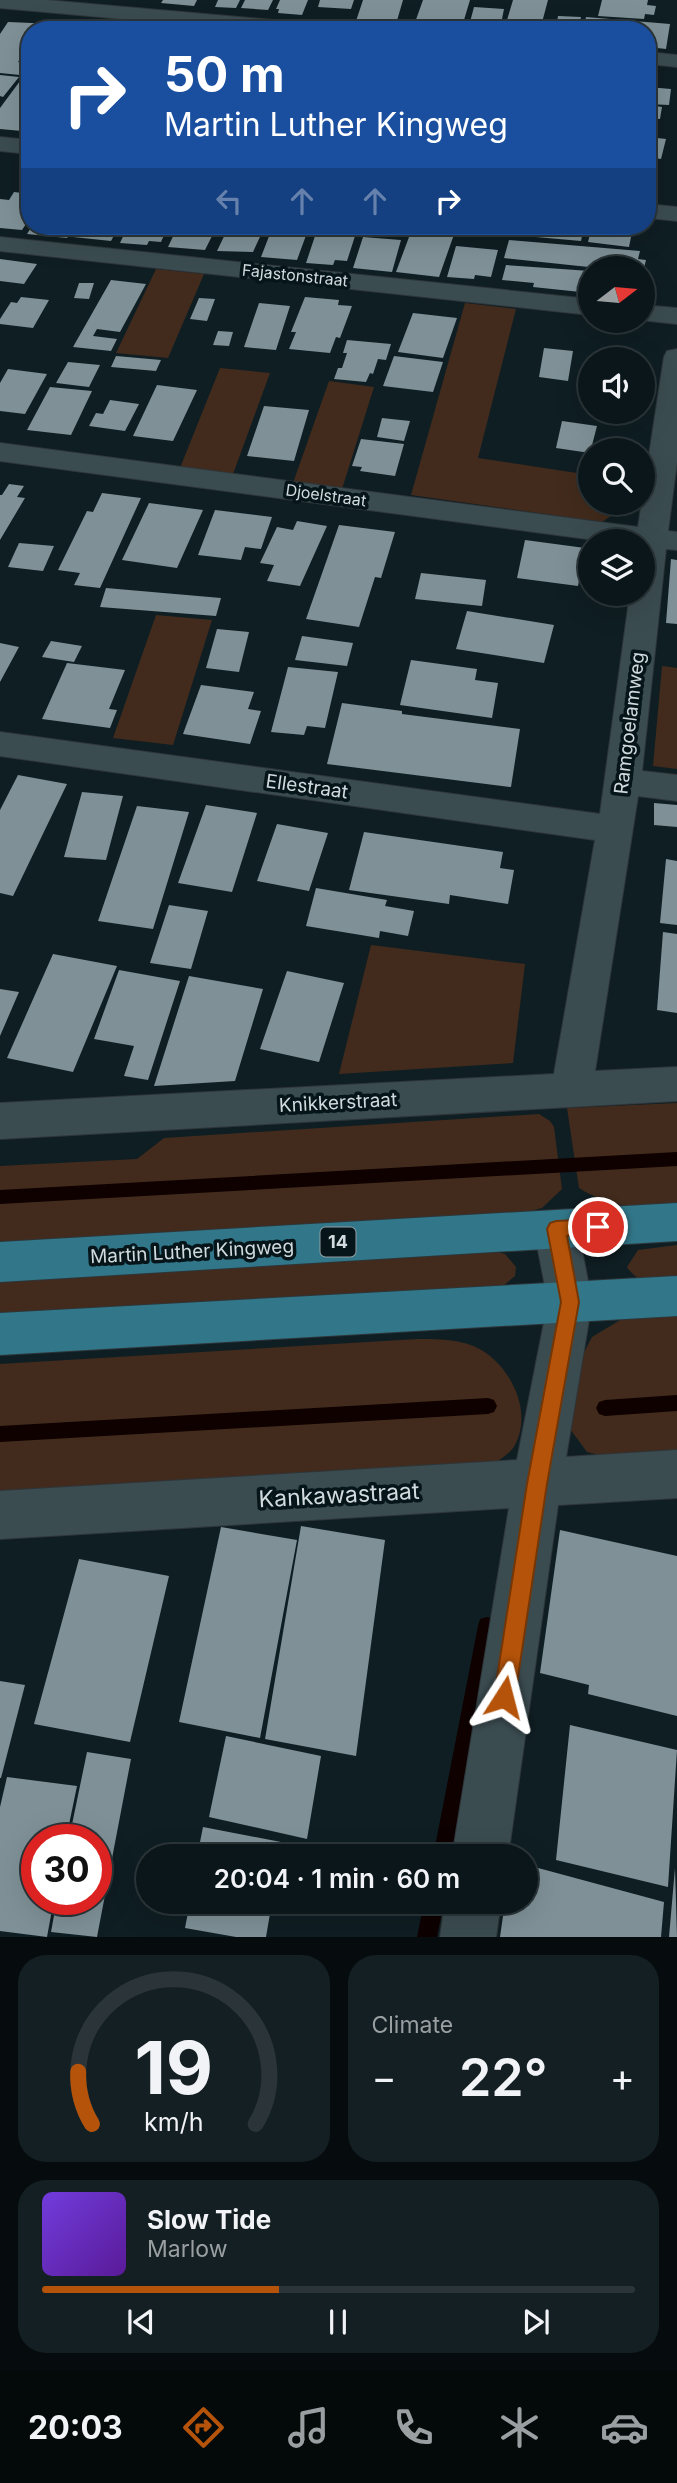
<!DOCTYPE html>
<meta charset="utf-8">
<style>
:root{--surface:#0b161a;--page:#141f23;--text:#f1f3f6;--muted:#9a9fa2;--line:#2b3539;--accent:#b45309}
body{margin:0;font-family:Inter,sans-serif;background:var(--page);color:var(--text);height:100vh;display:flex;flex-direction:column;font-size:26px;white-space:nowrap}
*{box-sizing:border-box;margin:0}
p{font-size:23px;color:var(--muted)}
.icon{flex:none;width:38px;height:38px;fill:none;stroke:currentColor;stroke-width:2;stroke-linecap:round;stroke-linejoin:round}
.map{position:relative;height:1937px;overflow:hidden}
.sheet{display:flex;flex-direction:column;gap:18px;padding:18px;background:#060c0e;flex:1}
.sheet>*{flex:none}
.top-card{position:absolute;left:21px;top:21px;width:635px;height:214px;border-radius:28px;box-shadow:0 7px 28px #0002,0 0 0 2px var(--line);background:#1a4fa0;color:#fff;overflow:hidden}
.needle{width:46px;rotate:74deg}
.controls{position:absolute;left:578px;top:256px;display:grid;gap:14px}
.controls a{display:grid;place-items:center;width:77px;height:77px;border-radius:50%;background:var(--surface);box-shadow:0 7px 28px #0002,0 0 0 2px var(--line);font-size:35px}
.speed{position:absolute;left:21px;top:1824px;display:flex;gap:14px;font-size:35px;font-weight:700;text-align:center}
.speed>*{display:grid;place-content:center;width:91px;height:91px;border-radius:50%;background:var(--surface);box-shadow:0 7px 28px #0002,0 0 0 2px var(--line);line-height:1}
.speed .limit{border:10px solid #d22;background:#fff;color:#111}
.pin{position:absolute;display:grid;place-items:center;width:60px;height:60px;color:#fff;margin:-30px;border:4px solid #fff;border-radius:50%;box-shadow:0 2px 7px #0007}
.me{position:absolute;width:77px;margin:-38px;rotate:9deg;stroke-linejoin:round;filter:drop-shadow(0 0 5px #0008)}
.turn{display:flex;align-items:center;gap:24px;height:147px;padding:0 28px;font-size:32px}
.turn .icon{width:91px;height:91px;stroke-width:2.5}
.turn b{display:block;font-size:49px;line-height:60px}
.lanes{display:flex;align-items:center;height:66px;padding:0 28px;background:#0003;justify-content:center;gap:35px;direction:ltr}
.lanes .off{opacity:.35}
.big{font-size:52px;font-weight:600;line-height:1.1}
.sheet .card{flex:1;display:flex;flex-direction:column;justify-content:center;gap:10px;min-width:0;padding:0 24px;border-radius:28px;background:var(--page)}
.sheet .dial{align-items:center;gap:0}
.dial svg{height:182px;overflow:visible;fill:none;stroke:var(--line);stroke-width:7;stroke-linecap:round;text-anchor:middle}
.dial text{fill:var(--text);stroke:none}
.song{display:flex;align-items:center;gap:21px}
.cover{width:84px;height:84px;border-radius:10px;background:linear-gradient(135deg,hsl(260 70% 55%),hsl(270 70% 35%))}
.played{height:7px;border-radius:4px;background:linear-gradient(90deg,var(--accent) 40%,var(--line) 40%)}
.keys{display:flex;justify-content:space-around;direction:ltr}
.heat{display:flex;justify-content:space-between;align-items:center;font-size:38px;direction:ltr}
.sheet .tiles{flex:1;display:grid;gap:18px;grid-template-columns:1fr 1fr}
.card:last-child{grid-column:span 2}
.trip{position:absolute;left:136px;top:1844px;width:402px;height:70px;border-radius:35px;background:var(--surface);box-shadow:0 7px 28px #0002,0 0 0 2px var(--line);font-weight:600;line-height:70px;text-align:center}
.menu{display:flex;height:112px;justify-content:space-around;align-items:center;background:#04090a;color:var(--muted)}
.menu .icon{width:49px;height:49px}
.menu .on{color:var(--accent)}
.menu b{font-size:32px;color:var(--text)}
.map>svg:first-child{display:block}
</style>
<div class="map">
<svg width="677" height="1937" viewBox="0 0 677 1937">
<rect width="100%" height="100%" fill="#0f1e23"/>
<path fill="#422b1c" d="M 156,269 L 204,274 L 168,358 L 116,353 Z
M 465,303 L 516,309 L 478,458 L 590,475 L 590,502 L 613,502 L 611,516 L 602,522 L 411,495 Z
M 220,368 L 270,373 L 233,474 L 180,468 Z
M 329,381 L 374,387 L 342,489 L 293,483 Z
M 156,615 L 212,620 L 173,745 L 113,738 Z
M 662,666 L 677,668 L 677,769 L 653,766 Z
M 371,945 L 525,964 L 513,1063 L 339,1074 Z
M 677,1103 L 677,1208 C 638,1208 613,1209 579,1188 L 567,1108 Z
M 539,1114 L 550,1121 L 554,1127 L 562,1189 L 542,1208 L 519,1214 L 0,1243 L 0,1166 L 137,1159 L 164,1138 Z
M 677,1245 L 677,1284 C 657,1284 639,1285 627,1267 L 638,1250 Z
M 492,1251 L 505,1254 L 516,1267 L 515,1276 L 503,1286 L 0,1313 L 0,1278 Z
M 677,1316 L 677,1456 L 621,1460 L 587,1452 L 570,1429 L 573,1374 L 592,1337 L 622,1319 Z
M 418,1339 C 440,1339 467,1339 486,1353 C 513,1372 532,1413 515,1445 C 510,1454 499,1460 490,1466 L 0,1494 L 0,1364 Z"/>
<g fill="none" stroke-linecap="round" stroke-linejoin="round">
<path fill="#0e0100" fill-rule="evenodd" d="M 677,1152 L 677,1166 L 0,1204 L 0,1190 Z
M 677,1395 L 677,1411 L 605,1416 L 599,1414 L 596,1408 L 599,1402 L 605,1400 Z
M 488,1398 L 494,1400 L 497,1406 L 494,1412 L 488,1414 L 0,1442 L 0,1426 Z
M 487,1617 L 494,1619 L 496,1626 L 453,1857 L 433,1857 L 478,1626 L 480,1619 Z
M 424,1902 L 444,1902 L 437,1937 L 417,1937 Z"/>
</g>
<path fill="#7f9197" d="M 163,0 L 197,0 L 194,6 L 161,3 Z
M 218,0 L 240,0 L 236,8 L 215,7 Z
M 245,0 L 273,0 L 268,10 L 241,8 Z
M 280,0 L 308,0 L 302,15 L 278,13 L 279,9 L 276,9 Z
M 320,0 L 354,0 L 351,9 L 318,7 Z
M 363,0 L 403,0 L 396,24 L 356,21 Z
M 423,0 L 470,0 L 461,30 L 413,28 Z
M 513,0 L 548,0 L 540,30 L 504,30 Z
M 602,0 L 648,0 L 647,5 L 656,6 L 654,15 L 645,14 L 644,19 L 598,16 Z
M 474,7 L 504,9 L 501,24 L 470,22 Z
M 558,16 L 581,17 L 578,30 L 548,30 L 550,21 L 557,22 Z
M 586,17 L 670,24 L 666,49 L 648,47 L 648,30 L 583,30 Z
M 8,22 L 56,24 L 52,30 L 30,30 L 30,45 L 18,62 L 30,63 L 30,76 L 0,73 L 0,34 Z
M 0,75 L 19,77 L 3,97 L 0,96 Z
M 23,77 L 30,78 L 30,120 L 22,131 L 0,129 L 0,108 Z
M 648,87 L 671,89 L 669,105 L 648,104 Z
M 648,105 L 662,107 L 660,119 L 648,118 Z
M 648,137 L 666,139 L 661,159 L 648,157 Z
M 14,192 L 30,194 L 30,218 L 22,230 L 0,228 L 0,199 L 9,200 Z
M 32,226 L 74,226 L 67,238 L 27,234 Z
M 80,226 L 119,226 L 111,241 L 73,237 Z
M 128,226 L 168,226 L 161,242 L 149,241 L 147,245 L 120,243 Z
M 178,226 L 217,226 L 205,250 L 168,247 Z
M 229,226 L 265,226 L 253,252 L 217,251 Z
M 273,226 L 318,226 L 317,230 L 308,230 L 297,260 L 261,257 Z
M 434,226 L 457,226 L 439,277 L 396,272 L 412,229 L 432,231 Z
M 538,226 L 584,226 L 581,241 L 536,237 Z
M 592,226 L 622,226 L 621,230 L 632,232 L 629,247 L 588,242 Z
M 316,233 L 355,236 L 347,261 L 335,260 L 333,265 L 306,263 Z
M 363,237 L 401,240 L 392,272 L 353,268 Z
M 509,240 L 640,251 L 638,259 L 646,260 L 644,268 L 598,268 L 504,258 Z
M 456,246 L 498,250 L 491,277 L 475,275 L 474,279 L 447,277 Z
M 0,259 L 37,264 L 24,284 L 0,281 Z
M 506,265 L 590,271 L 590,293 L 533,287 L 534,283 L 502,280 Z
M 111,280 L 146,284 L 120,332 L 97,329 L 93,336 L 117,339 L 111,351 L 73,347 Z
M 79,283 L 94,283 L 89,299 L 74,298 Z
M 21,297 L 49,300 L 33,328 L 0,324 L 0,319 L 11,302 L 17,303 Z
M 305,297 L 339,300 L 338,305 L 352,306 L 340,338 L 336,337 L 330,353 L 289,349 L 296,332 L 291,332 Z
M 199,298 L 215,299 L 207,321 L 190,319 Z
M 259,303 L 290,306 L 276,350 L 244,347 Z
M 413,313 L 457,318 L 443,358 L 398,352 Z
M 218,331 L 233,332 L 229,346 L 213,345 Z
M 347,340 L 391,344 L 386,360 L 378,359 L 373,374 L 370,373 L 366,382 L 334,379 L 338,368 L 342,368 L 347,353 L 343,353 Z
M 544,348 L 573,351 L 568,381 L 539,377 Z
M 116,356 L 161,360 L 156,371 L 111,367 Z
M 394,356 L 443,362 L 433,392 L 383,386 Z
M 68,362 L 100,365 L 89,387 L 56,383 Z
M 8,369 L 47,374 L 25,414 L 0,411 L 0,383 Z
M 157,385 L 197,390 L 173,441 L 133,436 Z
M 50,387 L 92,391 L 71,435 L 27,430 Z
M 110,400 L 139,404 L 125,431 L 89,426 L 96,413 L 103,414 Z
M 264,406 L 309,410 L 294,461 L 247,456 Z
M 382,418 L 410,421 L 404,441 L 377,437 Z
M 562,421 L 597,426 L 590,453 L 556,448 Z
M 361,439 L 404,444 L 395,476 L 360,471 L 362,467 L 352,466 Z
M 9,484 L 24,486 L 17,497 L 25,498 L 0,540 L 0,495 L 2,495 Z
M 102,493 L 141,498 L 100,588 L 74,585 L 80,573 L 58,570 L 87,511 L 93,512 Z
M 149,503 L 203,510 L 177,568 L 122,560 Z
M 215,510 L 272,517 L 261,549 L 245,547 L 241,560 L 198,555 Z
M 297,521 L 327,526 L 300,586 L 267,581 L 274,565 L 260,563 L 277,527 L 293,530 Z
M 339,525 L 395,532 L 381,578 L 375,577 L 359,627 L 306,619 Z
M 525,540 L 585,548 L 578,586 L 517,578 Z
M 19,543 L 54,546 L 43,571 L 8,567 Z
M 671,559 L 677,560 L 677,624 L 666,623 Z
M 421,573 L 486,580 L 482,606 L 415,599 Z
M 106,588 L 221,598 L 216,616 L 100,607 Z
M 467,611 L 554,625 L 544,663 L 456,649 Z
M 217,629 L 249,632 L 239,672 L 206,668 Z
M 302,636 L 353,643 L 347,666 L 295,660 Z
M 51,641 L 82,646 L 74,662 L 42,657 Z
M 0,643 L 19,647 L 0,682 Z
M 411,660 L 477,669 L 475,680 L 498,683 L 492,718 L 400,705 Z
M 67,663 L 125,670 L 109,709 L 117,710 L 110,728 L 42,719 Z
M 288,667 L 338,672 L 325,728 L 307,726 L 304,735 L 271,732 Z
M 201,685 L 254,692 L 248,709 L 261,711 L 250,744 L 183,734 Z
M 342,703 L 402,711 L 402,714 L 520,729 L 511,787 L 327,764 Z
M 18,775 L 67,784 L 13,896 L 0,893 L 0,810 Z
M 82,792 L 123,796 L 106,860 L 64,857 Z
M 654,803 L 677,805 L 677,827 L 654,825 Z
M 206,805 L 257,813 L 232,892 L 178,883 Z
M 137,806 L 189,812 L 153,929 L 98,921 Z
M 277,824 L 328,833 L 309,891 L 257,881 Z
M 364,832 L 503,852 L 500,868 L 514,870 L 508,904 L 450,895 L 449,904 L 349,890 Z
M 666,859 L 677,861 L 677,925 L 660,923 Z
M 316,888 L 387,900 L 385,906 L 414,911 L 408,936 L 380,931 L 379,938 L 306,926 Z
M 169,905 L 208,911 L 191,969 L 150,963 Z
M 663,932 L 677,934 L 677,1013 L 657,1010 Z
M 53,954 L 117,966 L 73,1072 L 7,1058 Z
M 119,970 L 180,981 L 148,1080 L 124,1076 L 134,1046 L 94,1039 Z
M 287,971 L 344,983 L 319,1062 L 260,1049 Z
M 189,976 L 263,989 L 235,1081 L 154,1086 Z
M 0,989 L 19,992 L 0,1036 Z
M 301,1526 L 385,1540 L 356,1756 L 265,1739 Z
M 221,1527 L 297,1540 L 260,1738 L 179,1722 Z
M 560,1530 L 677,1556 L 677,1716 L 588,1694 L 589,1685 L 540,1673 Z
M 79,1559 L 169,1576 L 130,1742 L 34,1724 Z
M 0,1681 L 25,1685 L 1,1778 L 0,1778 Z
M 570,1725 L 677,1750 L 668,1887 L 556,1860 Z
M 226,1736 L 321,1756 L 307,1839 L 209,1817 Z
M 87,1752 L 131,1759 L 97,1937 L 51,1932 L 57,1899 L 96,1899 L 96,1839 L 69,1839 Z
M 7,1777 L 77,1786 L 66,1839 L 37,1839 L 37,1899 L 54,1899 L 47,1937 L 0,1931 L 0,1807 Z
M 203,1827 L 281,1842 L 278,1857 L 197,1857 Z
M 527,1865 L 664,1902 L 661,1937 L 500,1937 L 505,1902 L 527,1902 Z
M 675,1868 L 677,1937 L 669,1937 Z
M 190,1902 L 272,1902 L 266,1937 L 236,1937 L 185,1928 Z"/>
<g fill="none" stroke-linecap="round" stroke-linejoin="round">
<g stroke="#2e363a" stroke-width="2">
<path id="minor" d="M 0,0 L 46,0 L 318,24 L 325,26 L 328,30 L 245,30 L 0,8 Z
M 648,52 L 677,55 L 677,67 L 648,64 Z
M 0,137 L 30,140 L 30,154 L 0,151 Z
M 648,204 L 677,207 L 677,221 L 648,218 Z
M 0,237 L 590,299 L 590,315 L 0,251 Z
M 642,305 L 677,308 L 677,324 L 640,320 L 642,320 Z
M 677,349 L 677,462 L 668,531 L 677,532 L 677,550 L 666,549 L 642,771 L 677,775 L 677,801 L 638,796 L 595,1071 L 677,1067 L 677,1101 L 0,1139 L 0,1103 L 554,1074 L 595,840 L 0,756 L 0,732 L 600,814 L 630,593 L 642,593 L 642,541 L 602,541 L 0,461 L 0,443 L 638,527 L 664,357 L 667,351 Z
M 556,1210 L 571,1215 L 578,1229 L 592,1302 L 566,1457 L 677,1450 L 677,1498 L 558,1505 L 508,1857 L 452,1857 L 509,1508 L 0,1539 L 0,1491 L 517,1460 L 548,1302 L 534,1229 L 541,1215 Z
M 445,1902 L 501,1902 L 496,1937 L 440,1937 Z"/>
</g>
<g stroke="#2e363a" stroke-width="2">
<path id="major" d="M 677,1203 L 677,1241 L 0,1282 L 0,1242 Z
M 677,1276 L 677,1316 L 0,1355 L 0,1313 Z"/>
</g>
<use href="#minor" fill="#3b4c51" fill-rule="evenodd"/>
<use href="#major" fill="#327789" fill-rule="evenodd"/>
</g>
<path fill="#b45309" stroke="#753606" stroke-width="2" d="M 598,1219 L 605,1221 L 607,1227 L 605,1232 L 567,1236 L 579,1302 L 547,1484 L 515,1697 L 512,1705 L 504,1708 L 497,1705 L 494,1697 L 527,1484 L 561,1302 L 547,1229 L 550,1223 L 556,1221 Z"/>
<g text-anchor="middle" stroke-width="7" stroke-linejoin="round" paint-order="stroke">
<g font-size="16" fill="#d1dade" stroke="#06151a">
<text transform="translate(295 275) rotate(6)" y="6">Fajastonstraat</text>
<text transform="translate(326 495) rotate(8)" y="6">Djoelstraat</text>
</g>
<rect fill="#06151a" stroke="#949fa3" stroke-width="2" x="320.5" y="1227.5" width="35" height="29" rx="5"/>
<g font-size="18" font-weight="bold" fill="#d1dade">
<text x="338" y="1248">14</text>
</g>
<g font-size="19" fill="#d1dade" stroke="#06151a">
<text transform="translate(629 723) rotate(-83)" y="7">Ramgoelamweg</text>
<text transform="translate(307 786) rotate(8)" y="7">Ellestraat</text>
<text transform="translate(338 1102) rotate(-3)" y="7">Knikkerstraat</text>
<text transform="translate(192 1251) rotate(-3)" y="7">Martin Luther Kingweg</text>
</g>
<g font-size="23" fill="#d1dade" stroke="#06151a">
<text transform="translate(339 1495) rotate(-3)" y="8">Kankawastraat</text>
</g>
</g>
</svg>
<div class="controls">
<a><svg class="needle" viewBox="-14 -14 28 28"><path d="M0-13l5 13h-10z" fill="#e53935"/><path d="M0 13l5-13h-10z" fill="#9a9fa2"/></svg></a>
<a><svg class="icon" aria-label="sound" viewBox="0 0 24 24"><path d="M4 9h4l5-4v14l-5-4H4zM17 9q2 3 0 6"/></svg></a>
<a><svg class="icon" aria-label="search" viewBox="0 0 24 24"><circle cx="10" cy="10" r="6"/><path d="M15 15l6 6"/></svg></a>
<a><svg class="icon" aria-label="layers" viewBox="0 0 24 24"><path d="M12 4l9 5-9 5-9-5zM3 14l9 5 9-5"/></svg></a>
</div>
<div class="speed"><div class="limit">30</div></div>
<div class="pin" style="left:598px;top:1227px;background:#d93025"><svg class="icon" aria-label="arrive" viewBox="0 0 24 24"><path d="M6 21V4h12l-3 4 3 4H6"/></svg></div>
<svg class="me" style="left:504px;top:1697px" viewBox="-20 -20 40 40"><path d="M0-17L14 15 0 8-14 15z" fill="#b45309" stroke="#fff" stroke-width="4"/></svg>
<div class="trip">20:04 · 1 min · 60 m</div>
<div class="top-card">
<div class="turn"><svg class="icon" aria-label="right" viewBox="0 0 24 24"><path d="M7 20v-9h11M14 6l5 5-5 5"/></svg><div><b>50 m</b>Martin Luther Kingweg</div></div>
<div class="lanes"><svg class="icon off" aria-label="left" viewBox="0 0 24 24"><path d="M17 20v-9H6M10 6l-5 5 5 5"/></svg><svg class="icon off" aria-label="ahead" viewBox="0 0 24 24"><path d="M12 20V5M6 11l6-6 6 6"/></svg><svg class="icon off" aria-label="ahead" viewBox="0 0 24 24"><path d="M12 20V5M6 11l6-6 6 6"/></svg><svg class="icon" aria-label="right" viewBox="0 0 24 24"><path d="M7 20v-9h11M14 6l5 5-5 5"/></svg></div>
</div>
</div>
<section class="sheet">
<div class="tiles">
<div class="card dial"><svg viewBox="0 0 100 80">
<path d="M14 69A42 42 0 1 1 86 69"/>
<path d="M14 69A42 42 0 0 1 8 46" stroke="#b45309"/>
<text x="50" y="56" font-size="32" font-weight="700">19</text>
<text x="50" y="72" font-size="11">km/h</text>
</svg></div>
<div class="card"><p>Climate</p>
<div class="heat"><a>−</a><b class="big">22°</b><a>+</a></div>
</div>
<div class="card">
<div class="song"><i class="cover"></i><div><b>Slow Tide</b><p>Marlow</p></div></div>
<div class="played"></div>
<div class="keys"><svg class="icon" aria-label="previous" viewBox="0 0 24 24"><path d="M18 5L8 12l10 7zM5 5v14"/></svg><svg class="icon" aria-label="pause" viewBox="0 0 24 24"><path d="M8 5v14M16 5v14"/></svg><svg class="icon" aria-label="next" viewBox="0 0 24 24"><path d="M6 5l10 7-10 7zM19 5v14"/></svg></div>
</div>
</div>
</section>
<nav class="menu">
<b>20:03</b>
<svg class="icon on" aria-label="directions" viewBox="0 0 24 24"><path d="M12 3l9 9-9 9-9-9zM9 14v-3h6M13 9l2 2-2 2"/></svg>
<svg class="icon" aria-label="music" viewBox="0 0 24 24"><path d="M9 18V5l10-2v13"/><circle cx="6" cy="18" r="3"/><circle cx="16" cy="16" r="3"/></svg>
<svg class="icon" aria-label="phone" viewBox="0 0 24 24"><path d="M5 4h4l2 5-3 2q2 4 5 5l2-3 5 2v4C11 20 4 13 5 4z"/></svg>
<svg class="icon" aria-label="climate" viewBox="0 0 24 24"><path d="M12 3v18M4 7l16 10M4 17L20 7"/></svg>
<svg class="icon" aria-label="car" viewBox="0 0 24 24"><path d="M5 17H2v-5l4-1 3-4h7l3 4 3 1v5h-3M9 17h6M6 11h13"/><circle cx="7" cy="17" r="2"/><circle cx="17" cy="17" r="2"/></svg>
</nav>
